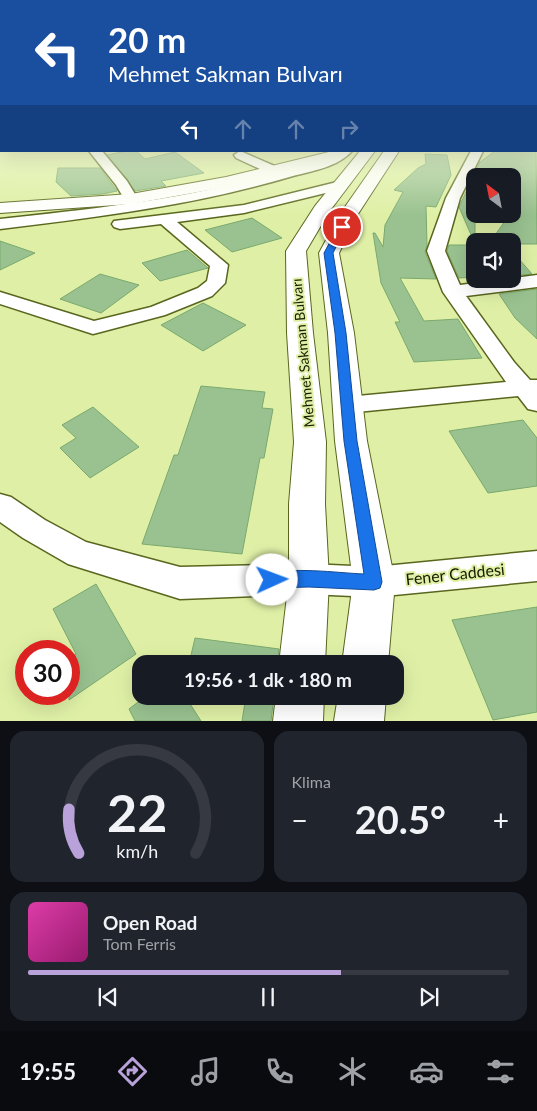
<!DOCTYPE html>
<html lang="tr">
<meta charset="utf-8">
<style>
:root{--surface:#171b24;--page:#20242c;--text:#f1f3f6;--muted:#9ea1a6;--line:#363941;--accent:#b8a2d9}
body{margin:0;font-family:Lato,sans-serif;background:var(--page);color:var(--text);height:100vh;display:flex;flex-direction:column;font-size:19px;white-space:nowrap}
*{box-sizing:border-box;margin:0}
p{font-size:16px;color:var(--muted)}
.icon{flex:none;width:28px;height:28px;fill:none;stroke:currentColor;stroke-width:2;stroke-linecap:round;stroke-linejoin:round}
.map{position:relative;height:721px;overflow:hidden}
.details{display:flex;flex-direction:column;gap:10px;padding:10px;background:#0d0f14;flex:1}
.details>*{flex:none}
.banner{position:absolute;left:0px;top:0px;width:538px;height:152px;box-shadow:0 5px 20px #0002;background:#1a4fa0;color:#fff;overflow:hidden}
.needle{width:32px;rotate:328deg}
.fabs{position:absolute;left:466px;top:168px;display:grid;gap:10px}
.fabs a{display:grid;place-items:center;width:55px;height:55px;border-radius:10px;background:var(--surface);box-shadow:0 5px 20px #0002;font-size:25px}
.speed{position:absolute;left:15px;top:640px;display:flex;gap:10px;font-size:25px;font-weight:700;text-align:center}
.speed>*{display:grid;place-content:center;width:65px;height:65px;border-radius:50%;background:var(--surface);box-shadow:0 5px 20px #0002;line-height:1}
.speed .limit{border:8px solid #d22;background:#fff;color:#111}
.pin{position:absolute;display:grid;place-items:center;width:42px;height:42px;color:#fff;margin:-21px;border:2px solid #fff;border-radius:50%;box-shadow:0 1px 5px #0007}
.me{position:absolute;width:55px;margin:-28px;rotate:88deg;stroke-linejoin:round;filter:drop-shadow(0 0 4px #0008)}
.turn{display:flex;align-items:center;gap:18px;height:105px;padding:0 25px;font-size:22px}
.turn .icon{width:65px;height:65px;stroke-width:2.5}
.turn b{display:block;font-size:35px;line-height:42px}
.lanes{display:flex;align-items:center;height:48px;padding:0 25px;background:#0003;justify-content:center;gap:25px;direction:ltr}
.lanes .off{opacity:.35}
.big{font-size:38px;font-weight:700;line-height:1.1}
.details .widget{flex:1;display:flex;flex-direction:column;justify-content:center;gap:8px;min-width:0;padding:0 18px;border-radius:15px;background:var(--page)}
.details .dial{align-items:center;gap:0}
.dial svg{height:130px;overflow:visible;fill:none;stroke:var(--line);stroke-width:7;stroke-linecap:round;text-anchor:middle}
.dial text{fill:var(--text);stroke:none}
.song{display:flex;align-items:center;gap:15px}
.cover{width:60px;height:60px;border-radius:8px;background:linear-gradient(135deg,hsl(320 70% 55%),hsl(320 70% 35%))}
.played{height:5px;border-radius:2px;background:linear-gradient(90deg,var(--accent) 65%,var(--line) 65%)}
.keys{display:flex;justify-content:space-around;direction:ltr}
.heat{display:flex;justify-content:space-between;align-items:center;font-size:28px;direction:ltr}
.details .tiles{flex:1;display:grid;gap:10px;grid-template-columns:1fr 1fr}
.widget:last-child{grid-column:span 2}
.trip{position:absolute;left:132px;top:655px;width:272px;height:50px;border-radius:15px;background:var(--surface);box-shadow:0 5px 20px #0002;font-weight:700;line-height:50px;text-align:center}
.tabs{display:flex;height:80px;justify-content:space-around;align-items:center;background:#090b0e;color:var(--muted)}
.tabs .icon{width:35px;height:35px}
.tabs .on{color:var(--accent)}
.tabs b{font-size:22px;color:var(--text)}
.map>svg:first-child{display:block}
</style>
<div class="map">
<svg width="537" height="721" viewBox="0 0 537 721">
<rect width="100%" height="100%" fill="#dff0a6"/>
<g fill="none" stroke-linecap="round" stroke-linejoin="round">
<path fill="#84bde4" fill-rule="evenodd" d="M 0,144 L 1,144 L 1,146 L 0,146 Z"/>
</g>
<path fill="#9ac290" stroke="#7aa96e" d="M 536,148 L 537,244 L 512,244 L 512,239 L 493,238 L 510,214 L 512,214 L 512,207 L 519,192 L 512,190 L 512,176 L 475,176 L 475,244 L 459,207 L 480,162 L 495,151 L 536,151 Z
M 127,151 L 136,151 L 145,159 L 175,152 L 204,173 L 161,181 L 166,186 L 135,191 L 107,155 Z
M 425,154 L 447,155 L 451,175 L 436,207 L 426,206 L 427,245 L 425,252 L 436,279 L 400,278 L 424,321 L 458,319 L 482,358 L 414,362 L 395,322 L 400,322 L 381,283 L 373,233 L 375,233 L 383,247 L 385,225 L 403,192 L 394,190 L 418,168 L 426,164 Z
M 58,168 L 100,168 L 117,191 L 103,194 L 71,196 L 56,182 Z
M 252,218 L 282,238 L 232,252 L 205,230 Z
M 0,241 L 35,253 L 0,270 Z
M 449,245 L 475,245 L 475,277 L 459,278 L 447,251 Z
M 187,250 L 208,268 L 160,281 L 142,263 Z
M 512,251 L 532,274 L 512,276 Z
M 100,274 L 139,285 L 101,313 L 60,299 Z
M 537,289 L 537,339 L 515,318 L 499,294 Z
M 203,303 L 246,325 L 203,351 L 161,325 Z
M 201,386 L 265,392 L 262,408 L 273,409 L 264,458 L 260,458 L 242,554 L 142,544 L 174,455 L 178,455 Z
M 93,407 L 139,447 L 90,478 L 60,448 L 76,438 L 62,425 Z
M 523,420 L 537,438 L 537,486 L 488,493 L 449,431 Z
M 96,584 L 136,654 L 69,700 L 69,659 L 76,654 L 53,609 Z
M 537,607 L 537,712 L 493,720 L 452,620 Z
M 195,638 L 279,649 L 277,664 L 189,664 Z
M 146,696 L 185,696 L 201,721 L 135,721 L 129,709 Z
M 246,696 L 274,696 L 271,721 L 242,721 Z"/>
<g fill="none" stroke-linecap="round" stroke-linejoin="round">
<g stroke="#59661e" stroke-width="3">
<path id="street" d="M 0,116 L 1,116 L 1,122 L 0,122 Z
M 536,132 L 537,132 L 537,138 L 536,138 Z
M 89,151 L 102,151 L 127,181 L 138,199 L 136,202 L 126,202 L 116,185 Z
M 240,151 L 279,168 L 280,172 L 327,158 L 337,151 L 352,151 C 338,167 312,171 293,176 C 196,205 100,217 0,229 L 0,219 C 91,209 183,200 271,174 L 236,158 L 234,155 Z
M 471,151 L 483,151 L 460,198 L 445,251 L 460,285 L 537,275 L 537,287 L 466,296 L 514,362 L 530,380 L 537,380 L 537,411 L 528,409 L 518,396 L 347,413 L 338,411 L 335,405 L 338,399 L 347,397 L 506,382 L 443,292 L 427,251 L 446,198 Z
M 341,181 L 348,185 L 346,188 L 244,213 L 177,222 L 228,265 L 225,283 L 212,296 L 165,315 L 93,334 L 0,304 L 0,292 L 94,321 L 151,307 L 198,288 L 207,281 L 210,266 L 161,224 L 120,229 L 114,227 L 112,224 L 114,221 L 244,205 Z
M 0,494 L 11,497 L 45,520 L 86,542 L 180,567 L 309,564 L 374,567 L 537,551 L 537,581 L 374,597 L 309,594 L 180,599 L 68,564 L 23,538 L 0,522 Z"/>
</g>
<g stroke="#59661e" stroke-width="2">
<path id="secondary" d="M 333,151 L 351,151 L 342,158 L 226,187 L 131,204 L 0,213 L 0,203 L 131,194 L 226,177 Z
M 360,151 L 375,151 L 329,212 L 306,251 L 313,333 L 326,442 L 325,504 L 329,579 L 325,664 L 279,664 L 289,579 L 289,504 L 294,442 L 287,333 L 286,251 L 315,206 Z
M 384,151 L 399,151 L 358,214 L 339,253 L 354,333 L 367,441 L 395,582 L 388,664 L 342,664 L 353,582 L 335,441 L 328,333 L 319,253 L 340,214 Z
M 276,696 L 324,696 L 323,721 L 273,721 Z
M 338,696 L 386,696 L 384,721 L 334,721 Z"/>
</g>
<use href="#street" fill="#fff" fill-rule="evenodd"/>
<use href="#secondary" fill="#fff" fill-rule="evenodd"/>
</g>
<linearGradient id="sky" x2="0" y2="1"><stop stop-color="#80b8e6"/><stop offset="0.53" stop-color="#f1f8d7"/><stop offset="1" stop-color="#f1f8d7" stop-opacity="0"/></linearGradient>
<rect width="537" height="215" fill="url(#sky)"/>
<path fill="#1a73e8" stroke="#114b97" d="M 342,225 L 346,227 L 333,253 L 346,333 L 357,441 L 382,582 L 380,588 L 374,590 L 309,587 L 272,588 L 266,586 L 264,580 L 266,575 C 289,566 338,573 364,574 L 344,441 L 335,333 L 324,253 L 338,227 Z"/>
<g text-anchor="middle" stroke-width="4" stroke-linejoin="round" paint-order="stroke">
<g font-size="14" fill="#171c01" stroke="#dff0a6">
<text transform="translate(303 353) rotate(-95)" y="5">Mehmet Sakman Bulvarı</text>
</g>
<g font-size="16" fill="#171c01" stroke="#dff0a6">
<text transform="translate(455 574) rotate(-6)" y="6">Fener Caddesi</text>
</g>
</g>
</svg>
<div class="fabs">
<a><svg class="needle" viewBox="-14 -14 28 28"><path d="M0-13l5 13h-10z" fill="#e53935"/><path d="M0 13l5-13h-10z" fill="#9ea1a6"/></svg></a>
<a><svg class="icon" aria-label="sound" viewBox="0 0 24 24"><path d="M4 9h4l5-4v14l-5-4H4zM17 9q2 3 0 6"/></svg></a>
</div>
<div class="speed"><div class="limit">30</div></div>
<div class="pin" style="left:342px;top:227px;background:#d93025"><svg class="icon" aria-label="arrive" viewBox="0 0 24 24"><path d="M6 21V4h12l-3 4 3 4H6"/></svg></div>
<svg class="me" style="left:272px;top:580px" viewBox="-20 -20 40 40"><circle r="19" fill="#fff"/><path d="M0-13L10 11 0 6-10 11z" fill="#1a73e8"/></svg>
<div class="trip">19:56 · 1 dk · 180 m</div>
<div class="banner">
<div class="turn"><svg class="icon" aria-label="left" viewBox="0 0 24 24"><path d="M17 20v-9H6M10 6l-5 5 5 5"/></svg><div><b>20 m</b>Mehmet Sakman Bulvarı</div></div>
<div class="lanes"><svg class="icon" aria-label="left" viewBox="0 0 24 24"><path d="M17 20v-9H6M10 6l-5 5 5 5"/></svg><svg class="icon off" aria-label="ahead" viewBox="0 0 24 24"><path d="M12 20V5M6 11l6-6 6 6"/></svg><svg class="icon off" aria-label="ahead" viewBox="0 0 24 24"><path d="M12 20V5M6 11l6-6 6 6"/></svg><svg class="icon off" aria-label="right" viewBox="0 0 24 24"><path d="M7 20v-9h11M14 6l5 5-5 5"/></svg></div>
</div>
</div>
<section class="details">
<div class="tiles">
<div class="widget dial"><svg viewBox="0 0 100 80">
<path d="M14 69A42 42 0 1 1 86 69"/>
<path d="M14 69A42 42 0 0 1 8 42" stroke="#b8a2d9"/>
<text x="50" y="56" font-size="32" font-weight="700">22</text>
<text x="50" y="72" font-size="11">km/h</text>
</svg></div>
<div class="widget"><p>Klima</p>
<div class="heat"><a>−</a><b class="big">20.5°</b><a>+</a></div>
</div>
<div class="widget">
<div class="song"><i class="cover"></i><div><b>Open Road</b><p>Tom Ferris</p></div></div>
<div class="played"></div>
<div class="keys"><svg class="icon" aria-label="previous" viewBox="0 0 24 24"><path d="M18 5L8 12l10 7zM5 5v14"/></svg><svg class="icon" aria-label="pause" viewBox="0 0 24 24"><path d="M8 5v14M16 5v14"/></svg><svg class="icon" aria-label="next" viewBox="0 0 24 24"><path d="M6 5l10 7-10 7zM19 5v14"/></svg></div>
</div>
</div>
</section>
<nav class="tabs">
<b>19:55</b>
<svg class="icon on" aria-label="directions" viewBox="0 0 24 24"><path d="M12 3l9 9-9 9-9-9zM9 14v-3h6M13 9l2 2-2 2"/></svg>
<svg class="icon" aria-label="music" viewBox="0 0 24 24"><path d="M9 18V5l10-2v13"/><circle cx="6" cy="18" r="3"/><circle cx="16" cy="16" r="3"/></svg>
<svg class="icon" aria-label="phone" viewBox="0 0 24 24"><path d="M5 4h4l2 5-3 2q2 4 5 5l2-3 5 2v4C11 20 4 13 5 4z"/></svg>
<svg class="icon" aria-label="climate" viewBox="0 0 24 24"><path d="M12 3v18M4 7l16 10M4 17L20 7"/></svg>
<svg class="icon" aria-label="car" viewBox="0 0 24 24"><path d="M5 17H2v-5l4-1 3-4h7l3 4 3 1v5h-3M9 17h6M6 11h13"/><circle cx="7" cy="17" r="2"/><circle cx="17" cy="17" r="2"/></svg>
<svg class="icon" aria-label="filters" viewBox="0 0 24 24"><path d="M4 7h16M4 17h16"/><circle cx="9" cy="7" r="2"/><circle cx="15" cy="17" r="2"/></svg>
</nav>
